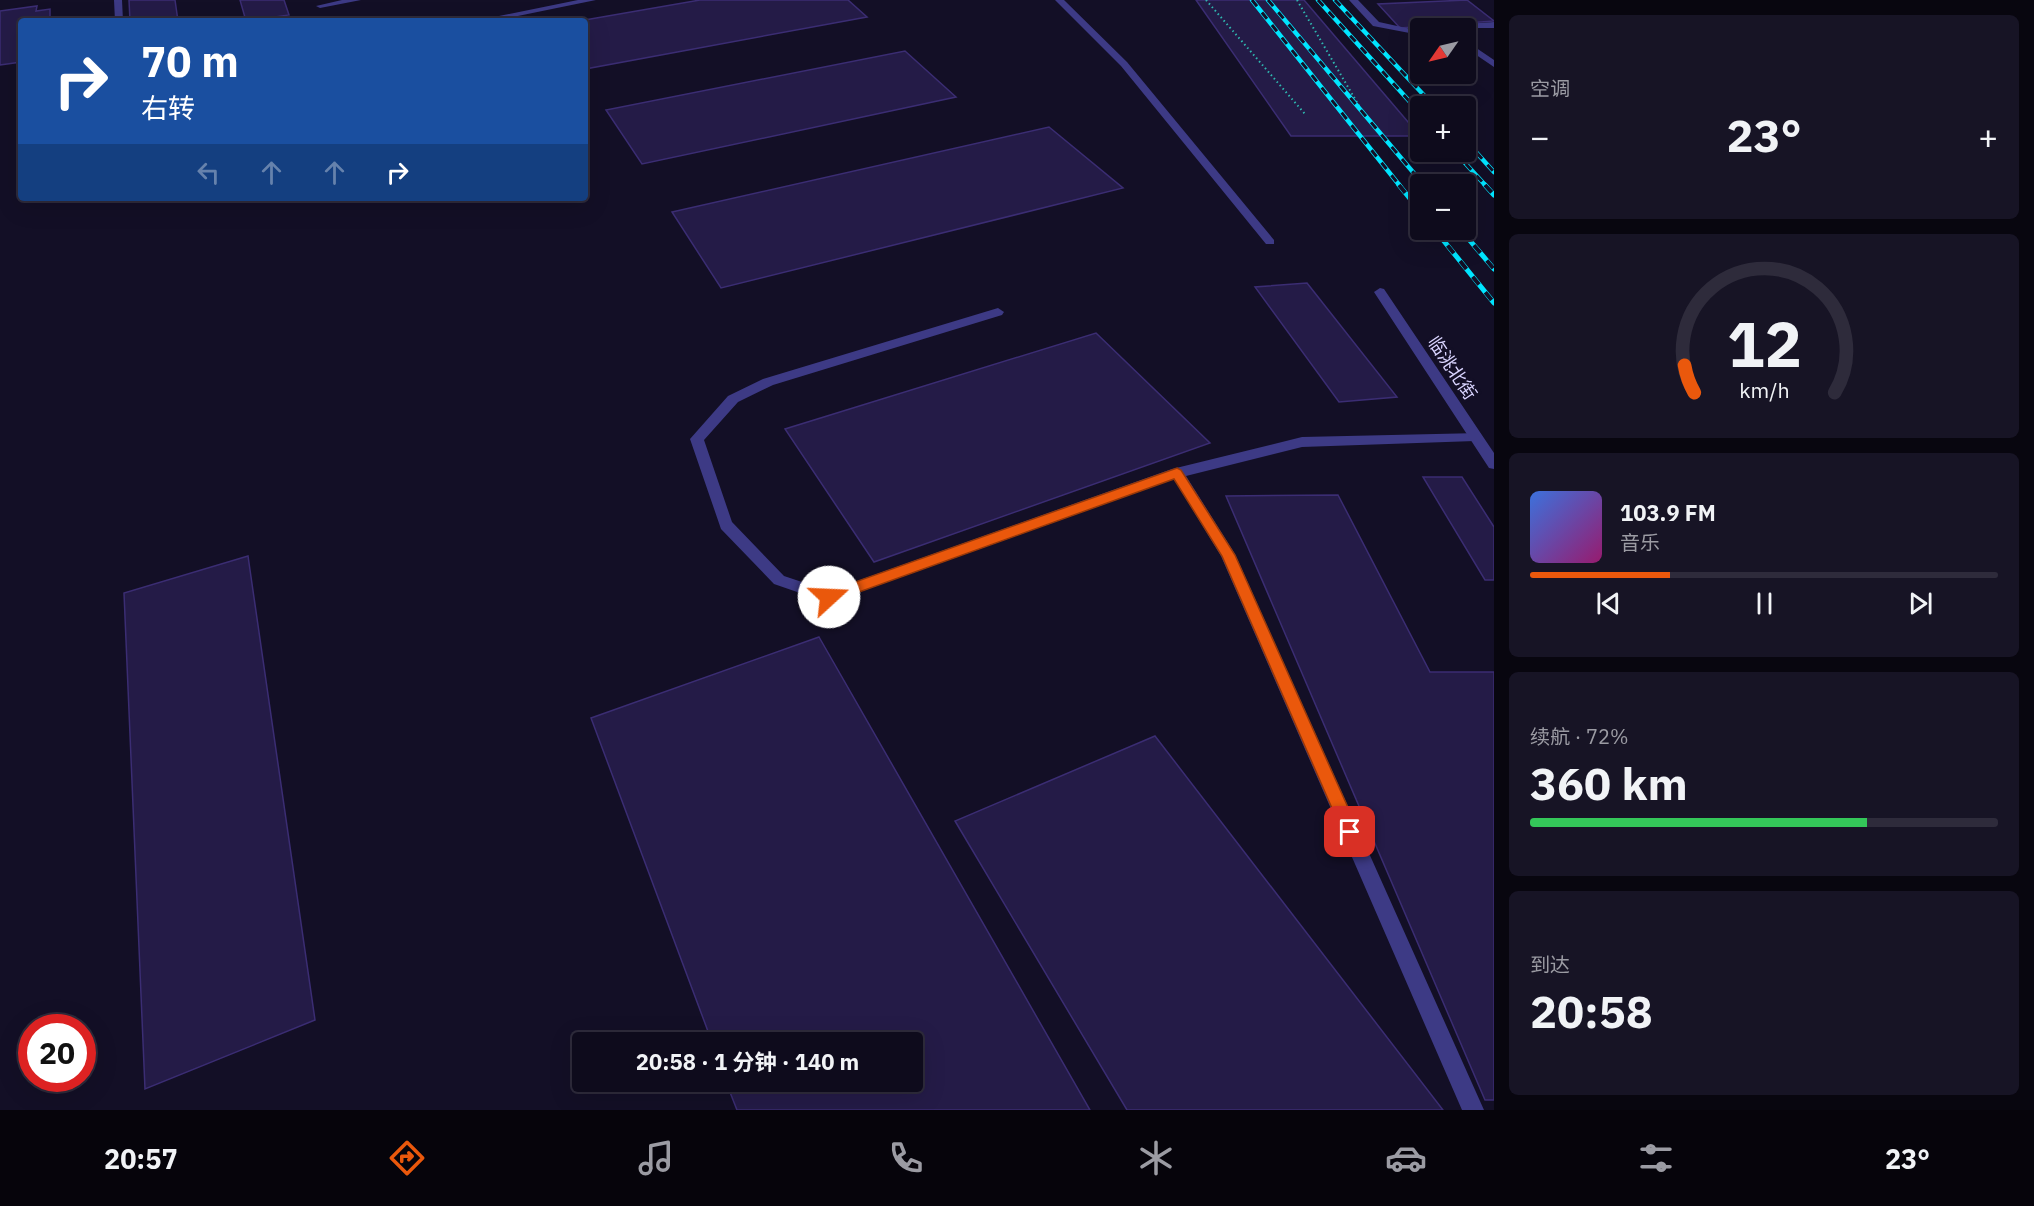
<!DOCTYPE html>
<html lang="zh">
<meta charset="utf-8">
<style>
:root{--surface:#0e0b1c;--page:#171425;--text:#f1f3f6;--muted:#9b9ba3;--line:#2e2b3b;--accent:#ea580c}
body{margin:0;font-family:"IBM Plex Sans","Noto Sans SC",sans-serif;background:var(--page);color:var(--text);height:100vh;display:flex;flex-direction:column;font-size:22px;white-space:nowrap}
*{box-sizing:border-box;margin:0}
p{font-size:20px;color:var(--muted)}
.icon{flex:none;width:33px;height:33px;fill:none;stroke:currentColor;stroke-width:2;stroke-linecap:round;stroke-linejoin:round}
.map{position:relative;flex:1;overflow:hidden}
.sheet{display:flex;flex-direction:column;gap:15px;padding:15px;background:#08060f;width:540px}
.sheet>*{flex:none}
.guide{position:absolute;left:18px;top:18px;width:570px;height:183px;border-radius:6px;box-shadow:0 6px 24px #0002,0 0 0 2px var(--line);background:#1a4fa0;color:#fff;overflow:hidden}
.needle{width:39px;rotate:236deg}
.fabs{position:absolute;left:1410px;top:18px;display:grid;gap:12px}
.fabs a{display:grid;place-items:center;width:66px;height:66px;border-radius:6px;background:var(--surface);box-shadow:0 6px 24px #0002,0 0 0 2px var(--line);font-size:30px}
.speed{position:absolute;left:18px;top:1014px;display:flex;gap:12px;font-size:30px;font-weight:700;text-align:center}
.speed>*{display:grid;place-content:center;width:78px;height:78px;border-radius:50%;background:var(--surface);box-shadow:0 6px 24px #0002,0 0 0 2px var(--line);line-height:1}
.speed .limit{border:9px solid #d22;background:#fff;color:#111}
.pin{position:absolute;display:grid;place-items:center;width:51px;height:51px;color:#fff;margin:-26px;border-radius:12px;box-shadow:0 3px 9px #0006}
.me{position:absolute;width:66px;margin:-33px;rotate:70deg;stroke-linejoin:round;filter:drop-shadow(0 0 4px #0008)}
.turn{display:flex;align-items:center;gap:21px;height:126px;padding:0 24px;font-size:27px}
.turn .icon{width:78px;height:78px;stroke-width:2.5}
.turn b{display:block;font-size:42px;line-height:51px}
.lanes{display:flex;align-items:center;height:57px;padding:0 24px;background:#0003;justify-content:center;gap:30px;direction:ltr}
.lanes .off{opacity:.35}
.big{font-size:45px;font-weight:700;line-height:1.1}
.sheet .tile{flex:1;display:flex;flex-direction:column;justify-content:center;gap:9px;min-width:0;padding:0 21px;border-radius:9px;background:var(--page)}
.sheet .dial{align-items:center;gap:0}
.dial svg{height:156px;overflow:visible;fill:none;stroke:var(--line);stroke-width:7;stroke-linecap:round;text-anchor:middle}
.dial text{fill:var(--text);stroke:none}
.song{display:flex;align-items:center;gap:18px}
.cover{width:72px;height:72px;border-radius:9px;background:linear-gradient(135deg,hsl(220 70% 55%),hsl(320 70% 35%))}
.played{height:6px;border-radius:3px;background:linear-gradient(90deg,var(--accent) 30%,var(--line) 30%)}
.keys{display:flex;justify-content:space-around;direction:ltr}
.heat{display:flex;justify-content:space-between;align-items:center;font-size:33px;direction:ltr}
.charge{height:9px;border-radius:4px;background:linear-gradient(90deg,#34c759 72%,var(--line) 0)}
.trip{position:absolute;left:572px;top:1032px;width:351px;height:60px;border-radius:6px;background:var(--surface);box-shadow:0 6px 24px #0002,0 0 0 2px var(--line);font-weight:700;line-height:60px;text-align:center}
.dock{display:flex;height:96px;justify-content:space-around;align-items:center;background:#06040b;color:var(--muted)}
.dock .icon{width:42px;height:42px}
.dock .on{color:var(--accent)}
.dock b{font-size:27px;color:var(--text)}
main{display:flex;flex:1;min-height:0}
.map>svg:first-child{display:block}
</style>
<main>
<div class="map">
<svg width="1494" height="1110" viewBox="0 0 1494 1110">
<rect width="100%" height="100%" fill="#130f26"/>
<path fill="#241b47" stroke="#3b2d73" stroke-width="1.5" d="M 129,0 L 175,0 L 178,21 L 130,21 Z
M 240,0 L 284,0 L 289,15 L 246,21 Z
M 700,0 L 848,0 L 867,17 L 585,69 L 585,21 L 579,21 Z
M 1196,0 L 1304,0 L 1420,136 L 1291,136 Z
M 1467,0 L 1494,21 L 1400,28 L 1378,4 Z
M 37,6 L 36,11 L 50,9 L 50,21 L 21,21 L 21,62 L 0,65 L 0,11 Z
M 905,51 L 956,97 L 642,164 L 606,110 Z
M 1049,127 L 1123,188 L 721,288 L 672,212 Z
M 1307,283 L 1397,397 L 1339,402 L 1255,287 Z
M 1096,333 L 1210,443 L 874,562 L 785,429 Z
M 1423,477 L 1462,477 L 1494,527 L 1494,580 L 1485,580 Z
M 1338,495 L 1430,672 L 1494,672 L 1494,1100 L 1485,1100 L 1226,496 Z
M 248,556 L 315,1020 L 145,1089 L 124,593 Z
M 819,637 L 1090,1110 L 737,1110 L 726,1082 L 912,1082 L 912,1042 L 712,1042 L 591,718 Z
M 1155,736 L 1443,1110 L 1127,1110 L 955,821 Z"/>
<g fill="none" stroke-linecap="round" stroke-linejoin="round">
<path stroke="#2fb8b0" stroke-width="2" stroke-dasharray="1.5 3" stroke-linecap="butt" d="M 1206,0 L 1305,114
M 1297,0 L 1365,116"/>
<path fill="#3d3a85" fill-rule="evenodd" d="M 114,0 L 122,0 L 123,21 L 115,21 Z
M 342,0 L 361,0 L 320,8 L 316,6 Z
M 578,0 L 596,0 L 503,19 L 499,16 Z
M 1349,0 L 1358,0 L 1379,22 L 1420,31 L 1420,35 L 1373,26 Z
M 998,308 L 1004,312 L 1002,315 L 773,385 L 738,402 L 704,440 L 732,522 L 784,576 L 829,591 L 1172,469 L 1302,437 L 1480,433 L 1482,436 L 1480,439 L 1475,441 L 1302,447 L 1186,476 L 1235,554 L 1484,1110 L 1462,1110 L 1221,556 L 1174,479 L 829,603 L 774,584 L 721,529 L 690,439 L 728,396 L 763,379 Z"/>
<path fill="#3d3a85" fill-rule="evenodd" d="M 1494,22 L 1494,28 L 1447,28 L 1451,25 Z
M 1466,41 L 1494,60 L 1494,67 L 1466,48 Z
M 1380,288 L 1384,289 L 1494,453 L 1494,469 L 1489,468 L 1374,292 Z"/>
<path fill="#3d3a85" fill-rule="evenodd" d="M 1055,0 L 1064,0 L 1127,62 L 1274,240 L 1274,244 L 1266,244 L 1121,66 Z"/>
<g stroke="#00e5ff" stroke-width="4.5">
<path id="rail-far1" d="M 1252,0 L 1400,186
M 1268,0 L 1423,184
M 1318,0 L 1420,113
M 1335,0 L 1434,106
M 1466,141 L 1494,172
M 1455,152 L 1486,186"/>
</g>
<g stroke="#00e5ff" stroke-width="5">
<path id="rail" d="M 1399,185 L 1420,211
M 1485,185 L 1494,195
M 1435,230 L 1494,303
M 1461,230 L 1494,269"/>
</g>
<use href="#rail-far1" stroke="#130f26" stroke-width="3" stroke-dasharray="8" stroke-linecap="butt"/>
<use href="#rail" stroke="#130f26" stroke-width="4" stroke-dasharray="10" stroke-linecap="butt"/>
</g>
<path fill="#ea580c" stroke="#983908" stroke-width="1.5" d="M 1177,468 L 1181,470 L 1235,555 L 1359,832 L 1356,838 L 1350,840 L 1345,838 L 1222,556 L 1174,479 L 834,601 L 824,601 L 822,597 L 824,593 Z"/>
<g text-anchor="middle" stroke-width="6" stroke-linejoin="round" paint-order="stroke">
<g font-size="18" fill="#d9d4ff" stroke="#130f26">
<text transform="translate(1452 368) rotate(56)" y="6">临洮北街</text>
</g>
</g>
</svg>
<div class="fabs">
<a><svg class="needle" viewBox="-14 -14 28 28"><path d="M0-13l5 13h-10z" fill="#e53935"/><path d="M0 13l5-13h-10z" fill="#9b9ba3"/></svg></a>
<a>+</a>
<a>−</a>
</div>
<div class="speed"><div class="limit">20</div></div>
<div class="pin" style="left:1350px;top:832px;background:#d93025"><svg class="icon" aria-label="arrive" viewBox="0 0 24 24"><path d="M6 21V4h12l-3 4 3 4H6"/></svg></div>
<svg class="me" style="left:829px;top:597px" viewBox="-20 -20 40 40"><circle r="19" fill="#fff"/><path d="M0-13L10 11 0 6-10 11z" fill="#ea580c"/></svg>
<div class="trip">20:58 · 1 分钟 · 140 m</div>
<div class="guide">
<div class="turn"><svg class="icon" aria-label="right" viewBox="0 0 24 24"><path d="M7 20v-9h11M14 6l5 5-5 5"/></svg><div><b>70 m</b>右转</div></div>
<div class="lanes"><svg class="icon off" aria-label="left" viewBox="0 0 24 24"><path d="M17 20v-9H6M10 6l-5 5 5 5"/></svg><svg class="icon off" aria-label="ahead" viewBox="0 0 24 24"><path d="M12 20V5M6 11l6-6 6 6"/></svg><svg class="icon off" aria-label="ahead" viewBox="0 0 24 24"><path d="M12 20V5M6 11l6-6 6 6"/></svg><svg class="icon" aria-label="right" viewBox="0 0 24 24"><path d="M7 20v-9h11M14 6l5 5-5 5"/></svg></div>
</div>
</div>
<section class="sheet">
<div class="tile"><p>空调</p>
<div class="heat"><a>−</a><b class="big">23°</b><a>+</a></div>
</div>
<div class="tile dial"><svg viewBox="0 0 100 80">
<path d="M14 69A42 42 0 1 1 86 69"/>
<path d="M14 69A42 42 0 0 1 9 55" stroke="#ea580c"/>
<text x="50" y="56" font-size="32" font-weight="700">12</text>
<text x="50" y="72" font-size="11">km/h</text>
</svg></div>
<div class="tile">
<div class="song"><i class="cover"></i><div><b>103.9 FM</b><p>音乐</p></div></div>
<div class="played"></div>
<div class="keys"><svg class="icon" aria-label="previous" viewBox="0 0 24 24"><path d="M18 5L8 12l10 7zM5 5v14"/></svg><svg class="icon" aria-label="pause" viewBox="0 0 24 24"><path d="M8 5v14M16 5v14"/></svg><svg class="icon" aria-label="next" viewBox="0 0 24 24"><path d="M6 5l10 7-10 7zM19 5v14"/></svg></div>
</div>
<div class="tile"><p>续航 · 72%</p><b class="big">360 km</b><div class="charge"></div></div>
<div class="tile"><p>到达</p><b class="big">20:58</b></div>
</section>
</main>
<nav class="dock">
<b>20:57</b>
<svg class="icon on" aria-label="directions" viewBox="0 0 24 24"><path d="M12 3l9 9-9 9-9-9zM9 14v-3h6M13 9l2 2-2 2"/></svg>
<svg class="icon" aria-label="music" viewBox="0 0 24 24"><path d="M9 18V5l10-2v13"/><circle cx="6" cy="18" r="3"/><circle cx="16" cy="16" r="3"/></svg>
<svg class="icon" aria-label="phone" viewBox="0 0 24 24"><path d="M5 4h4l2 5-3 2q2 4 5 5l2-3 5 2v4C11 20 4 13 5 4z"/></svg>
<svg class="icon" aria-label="climate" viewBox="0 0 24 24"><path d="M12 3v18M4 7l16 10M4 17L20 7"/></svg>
<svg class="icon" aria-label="car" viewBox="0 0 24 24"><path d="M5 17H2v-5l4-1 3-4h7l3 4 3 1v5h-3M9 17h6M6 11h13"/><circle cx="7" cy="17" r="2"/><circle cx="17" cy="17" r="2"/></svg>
<svg class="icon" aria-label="filters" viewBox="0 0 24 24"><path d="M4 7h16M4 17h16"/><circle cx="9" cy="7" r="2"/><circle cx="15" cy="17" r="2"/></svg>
<b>23°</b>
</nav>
